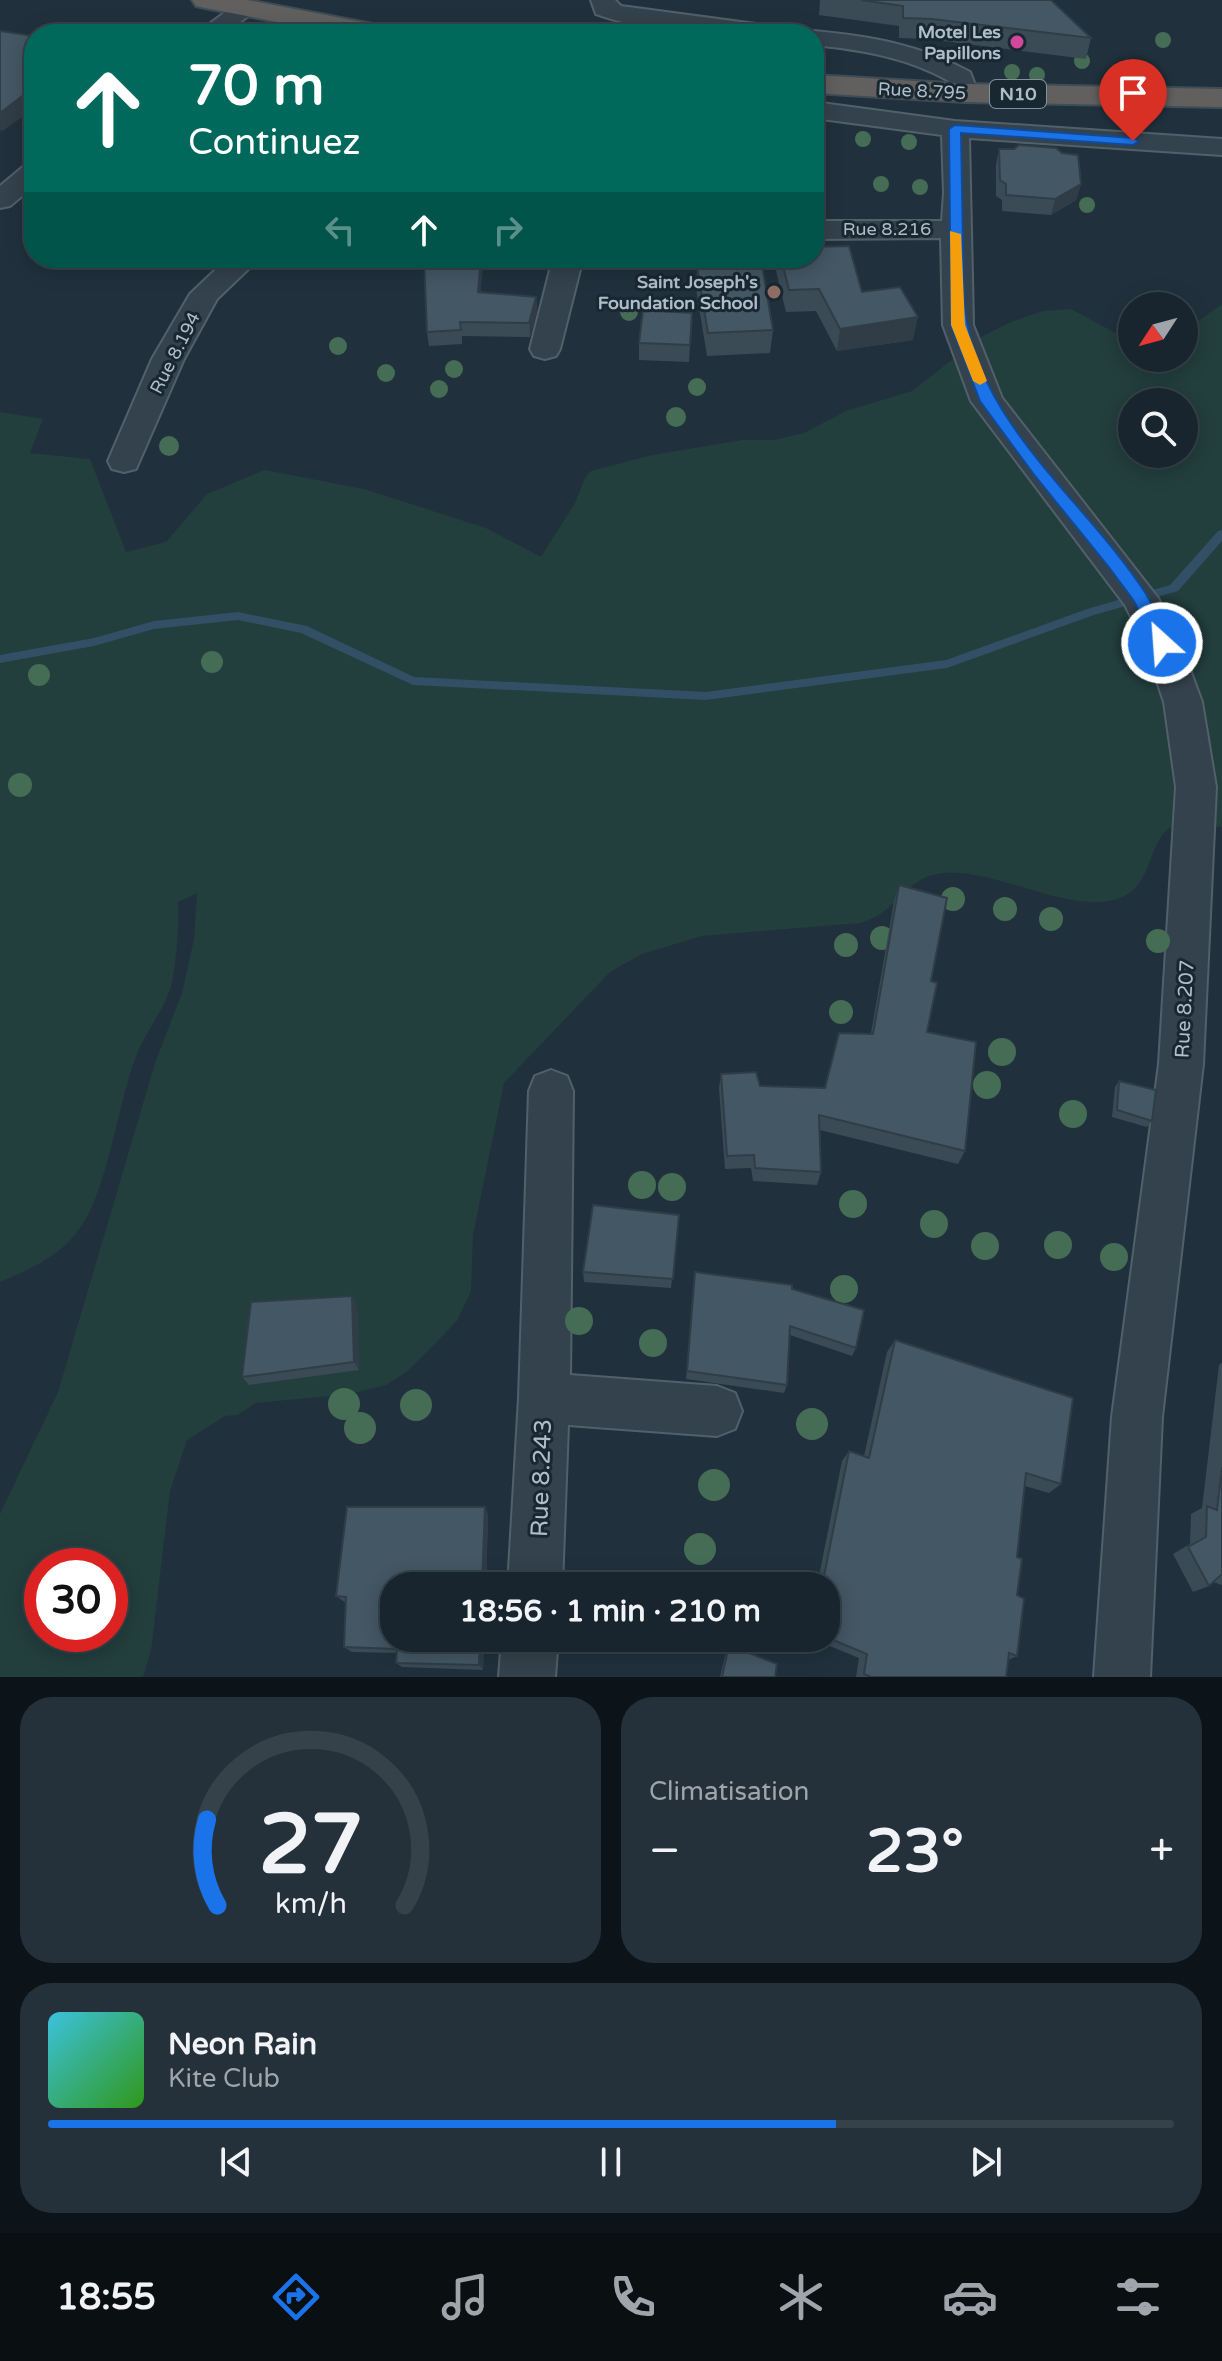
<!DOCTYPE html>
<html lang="fr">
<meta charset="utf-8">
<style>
:root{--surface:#18252e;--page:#25313a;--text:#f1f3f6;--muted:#9fa5aa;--line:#36424a;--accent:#1a73e8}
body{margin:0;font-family:"Varela Round",sans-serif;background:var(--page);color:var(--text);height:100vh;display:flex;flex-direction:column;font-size:30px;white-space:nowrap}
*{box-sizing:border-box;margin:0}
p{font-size:26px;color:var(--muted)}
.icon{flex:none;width:44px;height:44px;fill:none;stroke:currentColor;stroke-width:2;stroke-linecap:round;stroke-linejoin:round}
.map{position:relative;height:1677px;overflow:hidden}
.panel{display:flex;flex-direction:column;gap:20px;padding:20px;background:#0d1419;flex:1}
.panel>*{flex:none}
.top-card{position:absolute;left:24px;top:24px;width:800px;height:244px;border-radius:32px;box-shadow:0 4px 20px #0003,0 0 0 2px var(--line);background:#00695c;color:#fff;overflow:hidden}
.needle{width:52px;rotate:234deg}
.tools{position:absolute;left:1118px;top:292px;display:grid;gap:16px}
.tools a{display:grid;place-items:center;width:80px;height:80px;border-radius:50%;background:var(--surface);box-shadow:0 4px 20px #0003,0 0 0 2px var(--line);font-size:40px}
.speed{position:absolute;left:24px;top:1548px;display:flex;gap:16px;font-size:40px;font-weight:700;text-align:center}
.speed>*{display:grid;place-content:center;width:104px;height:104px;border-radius:50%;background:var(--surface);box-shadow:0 4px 20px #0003,0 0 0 2px var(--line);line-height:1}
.speed .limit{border:12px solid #d22;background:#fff;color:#111}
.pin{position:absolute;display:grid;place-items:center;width:68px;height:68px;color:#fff;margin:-82px -34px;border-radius:50% 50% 50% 0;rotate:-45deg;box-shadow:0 0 8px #0007}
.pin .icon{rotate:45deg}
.me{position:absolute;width:88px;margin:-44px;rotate:334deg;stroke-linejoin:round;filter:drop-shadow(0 0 6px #0008)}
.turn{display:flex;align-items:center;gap:28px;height:168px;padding:0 32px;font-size:36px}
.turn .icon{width:104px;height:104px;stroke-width:2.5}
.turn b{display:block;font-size:56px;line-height:68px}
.lanes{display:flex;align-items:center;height:76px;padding:0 32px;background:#0003;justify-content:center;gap:40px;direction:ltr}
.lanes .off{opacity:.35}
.big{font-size:60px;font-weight:700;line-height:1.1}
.panel .widget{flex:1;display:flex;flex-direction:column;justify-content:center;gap:12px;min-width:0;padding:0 28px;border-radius:32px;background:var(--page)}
.panel .dial{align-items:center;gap:0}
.dial svg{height:208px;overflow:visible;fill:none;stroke:var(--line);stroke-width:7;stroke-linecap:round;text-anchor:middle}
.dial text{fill:var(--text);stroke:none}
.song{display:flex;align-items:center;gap:24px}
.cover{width:96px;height:96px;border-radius:12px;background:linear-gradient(135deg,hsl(190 70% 55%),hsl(110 70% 35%))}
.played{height:8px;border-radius:4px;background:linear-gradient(90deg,var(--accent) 70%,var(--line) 70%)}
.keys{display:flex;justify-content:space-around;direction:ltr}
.heat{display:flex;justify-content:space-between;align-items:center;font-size:44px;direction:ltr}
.panel .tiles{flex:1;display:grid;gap:20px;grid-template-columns:1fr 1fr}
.widget:last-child{grid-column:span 2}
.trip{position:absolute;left:380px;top:1572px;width:460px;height:80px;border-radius:32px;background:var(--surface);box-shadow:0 4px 20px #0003,0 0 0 2px var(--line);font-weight:700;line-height:80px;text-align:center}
.tabs{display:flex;height:128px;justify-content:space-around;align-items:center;background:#0a0f12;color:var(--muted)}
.tabs .icon{width:56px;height:56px}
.tabs .selected{color:var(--accent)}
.tabs b{font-size:36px;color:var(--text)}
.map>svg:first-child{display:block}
</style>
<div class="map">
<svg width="1222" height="1677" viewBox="0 0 1222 1677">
<rect width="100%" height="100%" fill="#20313d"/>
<path fill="#223e3d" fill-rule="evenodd" d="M 1222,304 L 1222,827 C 1210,826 1191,820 1180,823 C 1144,833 1158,887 1117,899 C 1065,915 990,864 937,874 C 913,878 901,899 883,912 C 877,917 868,920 861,923 L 702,936 L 642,954 L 610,972 L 504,1083 L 473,1235 L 471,1291 L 457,1321 L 408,1371 L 386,1385 L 350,1394 L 256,1403 L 237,1415 L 225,1416 L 187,1440 L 170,1491 L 151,1651 L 143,1677 L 0,1677 L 0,1514 L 58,1392 L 155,1063 L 182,993 L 194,939 L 197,893 L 178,902 C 179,929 177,955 172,982 C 166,1009 144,1033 135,1059 C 118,1105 107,1191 80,1228 C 61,1256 30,1269 0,1282 L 0,412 L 43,419 L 30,453 L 90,459 L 126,552 L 166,542 L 207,494 L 265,470 L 364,489 L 486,528 L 541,557 L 575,503 L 585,478 L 591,471 L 652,455 L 742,440 L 774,440 L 804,433 L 846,411 L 912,391 L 981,337 L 1011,322 L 1043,311 L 1071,309 L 1132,342 L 1132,358 L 1184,358 L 1184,331 ZM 1132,402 L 1184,402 L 1184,454 L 1132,454 ZM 42,1566 L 110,1566 L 110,1634 L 42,1634 Z"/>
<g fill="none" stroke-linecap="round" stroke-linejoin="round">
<path fill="#324f66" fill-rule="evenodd" d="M 1222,530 L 1222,541 L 1178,591 L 1094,615 L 947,668 L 706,700 L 413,685 L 301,633 L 238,620 L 154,629 L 94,646 L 0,663 L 0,655 L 94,638 L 154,621 L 238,612 L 307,626 L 414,677 L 706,692 L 946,660 L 1087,609 L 1170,585 L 1218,531 Z"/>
<g stroke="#52606a" stroke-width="4">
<path id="minor" d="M 591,0 L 615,0 L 621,6 L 778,27 L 787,29 L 790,34 C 727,34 657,36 596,14 Z
M 245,2 L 254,4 L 257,9 L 225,34 L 196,34 L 236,4 Z
M 814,31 C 869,36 921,45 970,72 L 978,93 L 974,99 L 956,99 L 949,81 C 906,57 862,50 814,45 L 814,34 L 804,34 Z
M 814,102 L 955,121 L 1222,139 L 1222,155 L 969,138 L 973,325 L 1002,398 L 1158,598 L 1180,643 L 1202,702 L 1216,787 L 1203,1064 L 1162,1417 L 1150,1677 L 1094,1677 L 1112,1417 L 1159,1064 L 1176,787 L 1164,702 L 1144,643 L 1125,605 L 971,401 L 943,325 L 941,238 L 814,239 L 814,221 L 942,221 L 944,193 L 942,135 L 814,118 Z
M 34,164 L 34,186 L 10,206 L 0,208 L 0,186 L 24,166 Z
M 228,258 L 260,258 L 217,299 L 184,359 L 136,469 L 124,472 L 112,469 L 108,461 L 152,359 L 190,294 Z
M 553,258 L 583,258 L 560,349 L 556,356 L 545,359 L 534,356 L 530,349 Z
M 551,1070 L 567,1076 L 573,1091 L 570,1375 L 717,1386 L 735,1393 L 742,1411 L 735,1429 L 717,1436 L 568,1425 L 562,1586 L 508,1586 L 519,1398 L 529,1091 L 535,1076 Z
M 502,1638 L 558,1638 L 555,1677 L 499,1677 Z"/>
</g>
<g stroke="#3f4d57" stroke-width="4">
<path id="trunk" d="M 192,0 L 247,0 L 383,26 L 393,28 L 397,34 L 340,34 L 205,8 L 196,6 Z
M 814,75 L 965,84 L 1222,89 L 1222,107 L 965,102 L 814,93 Z"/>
</g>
<use href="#minor" fill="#34424d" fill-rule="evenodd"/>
<use href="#trunk" fill="#62605e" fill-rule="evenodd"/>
</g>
<g fill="#456c55">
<circle cx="1163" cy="40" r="8"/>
<circle cx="1082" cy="61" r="8"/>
<circle cx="1012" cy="72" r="8"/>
<circle cx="1037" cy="75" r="8"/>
<circle cx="863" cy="139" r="8"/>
<circle cx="909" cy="142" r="8"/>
<circle cx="881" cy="184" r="8"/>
<circle cx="920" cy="187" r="8"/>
<circle cx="1087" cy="205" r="8"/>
<circle cx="629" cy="312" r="9"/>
<circle cx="338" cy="346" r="9"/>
<circle cx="454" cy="369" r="9"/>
<circle cx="386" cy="373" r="9"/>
<circle cx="697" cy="387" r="9"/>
<circle cx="439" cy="389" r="9"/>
<circle cx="676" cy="417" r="10"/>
<circle cx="169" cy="446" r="10"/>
<circle cx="212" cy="662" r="11"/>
<circle cx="39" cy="675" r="11"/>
<circle cx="20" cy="785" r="12"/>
<circle cx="953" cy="899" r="12"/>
<circle cx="1005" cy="909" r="12"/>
<circle cx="1051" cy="919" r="12"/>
<circle cx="882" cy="938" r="12"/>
<circle cx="1158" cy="941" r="12"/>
<circle cx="846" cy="945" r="12"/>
<circle cx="841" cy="1012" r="12"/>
<circle cx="1002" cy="1052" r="14"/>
<circle cx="987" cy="1085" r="14"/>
<circle cx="1073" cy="1114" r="14"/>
<circle cx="642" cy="1185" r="14"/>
<circle cx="672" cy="1187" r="14"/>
<circle cx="853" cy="1204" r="14"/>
<circle cx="934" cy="1224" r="14"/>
<circle cx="1058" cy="1245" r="14"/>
<circle cx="985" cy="1246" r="14"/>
<circle cx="1114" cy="1257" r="14"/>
<circle cx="844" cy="1289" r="14"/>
<circle cx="579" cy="1321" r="14"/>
<circle cx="653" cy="1343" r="14"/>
<circle cx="344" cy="1404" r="16"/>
<circle cx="416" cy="1405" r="16"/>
<circle cx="812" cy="1424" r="16"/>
<circle cx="360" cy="1428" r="16"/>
<circle cx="714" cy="1485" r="16"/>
<circle cx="700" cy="1549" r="16"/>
</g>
<path fill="#3a4b56" d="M 820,0 L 1051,0 L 1091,38 L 1086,59 L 928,39 L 899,38 L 899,26 L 819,15 Z
M 814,127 L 820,169 L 817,186 L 814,186 Z
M 999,149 L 1081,184 L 1076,200 L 1051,215 L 1002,211 L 1002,200 L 996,196 L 996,165 Z
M 484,258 L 480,292 L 536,297 L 537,311 L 530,337 L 462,336 L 462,344 L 429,346 L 427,332 Z
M 778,258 L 814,258 L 862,292 L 913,340 L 837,351 L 816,311 L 786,312 L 776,271 Z
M 697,267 L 773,330 L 770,353 L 707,356 L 696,289 Z
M 692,313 L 689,362 L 639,360 L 639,343 Z
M 899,885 L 931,981 L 927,1032 L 965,1151 L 958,1164 L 820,1130 L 821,1172 L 817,1185 L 753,1181 L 751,1168 L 725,1169 L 719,1088 L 721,1074 L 760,1086 L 824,1088 L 871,1033 L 894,901 Z
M 1119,1081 L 1152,1121 L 1147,1127 L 1112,1117 L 1115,1087 Z
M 679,1215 L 671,1288 L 584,1282 L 583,1272 Z
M 695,1272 L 792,1289 L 856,1348 L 852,1356 L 790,1335 L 787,1385 L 784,1393 L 686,1379 Z
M 357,1305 L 359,1370 L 249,1385 L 242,1377 Z
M 895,1340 L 1061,1484 L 1049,1493 L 1025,1486 L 1017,1557 L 1017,1656 L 1008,1660 L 1006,1677 L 856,1677 L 859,1658 L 810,1638 L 826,1638 L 826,1586 L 817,1586 L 842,1461 L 849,1451 L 864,1456 L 887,1352 Z
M 1222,1363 L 1222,1585 L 1213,1582 L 1209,1586 L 1193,1592 L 1173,1554 L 1190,1544 L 1191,1514 L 1202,1508 L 1219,1365 Z
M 485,1507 L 488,1515 L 486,1586 L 394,1586 L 394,1638 L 484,1638 L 483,1670 L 402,1667 L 396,1663 L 397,1653 L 352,1652 L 344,1647 L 346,1603 L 336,1596 Z
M 729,1645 L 775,1677 L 720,1677 L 727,1648 Z"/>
<path fill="#303d46" d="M 34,87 L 34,109 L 1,132 L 0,129 L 0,113 Z
M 1081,184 L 1076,200 L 1051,215 L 1055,199 Z
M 481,258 L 484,258 L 479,306 L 478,292 Z
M 536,297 L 537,311 L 530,337 L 529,323 Z
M 918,317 L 913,340 L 837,351 L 840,329 Z
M 352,1296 L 357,1305 L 359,1370 L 354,1362 Z
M 485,1507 L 488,1515 L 486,1586 L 482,1586 Z
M 480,1638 L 484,1638 L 483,1670 L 479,1665 Z"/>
<path fill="#445764" stroke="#303d46" stroke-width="2" d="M 861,0 L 1051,0 L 1091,38 L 932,19 L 903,18 L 903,6 Z
M 0,31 L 34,36 L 34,87 L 0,113 Z
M 814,127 L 821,127 L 820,169 L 814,168 Z
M 1019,145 L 1056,148 L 1062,153 L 1078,155 L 1081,184 L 1055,199 L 1006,195 L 1006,184 L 1000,180 L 999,149 L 1014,149 Z
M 849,246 L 862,292 L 900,287 L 918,317 L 840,329 L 819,289 L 789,290 L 781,258 L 814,258 L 814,247 Z
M 424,258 L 481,258 L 478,292 L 536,297 L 529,323 L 460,322 L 461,330 L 427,332 Z
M 762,265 L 773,330 L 708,333 L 697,267 Z
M 643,310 L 692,313 L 690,345 L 639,343 Z
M 899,885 L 947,898 L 931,981 L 937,983 L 927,1032 L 976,1042 L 965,1151 L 819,1115 L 821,1172 L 755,1168 L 754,1155 L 727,1156 L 721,1074 L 756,1072 L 760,1086 L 825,1088 L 839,1033 L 873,1034 Z
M 1119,1081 L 1156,1090 L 1152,1121 L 1117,1110 Z
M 593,1205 L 679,1215 L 673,1279 L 583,1272 Z
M 695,1272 L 792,1285 L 792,1289 L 864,1310 L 856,1348 L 790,1326 L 787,1385 L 687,1371 Z
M 352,1296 L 354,1362 L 242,1377 L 251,1302 Z
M 895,1340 L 1073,1398 L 1061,1484 L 1026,1473 L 1017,1557 L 1022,1559 L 1017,1595 L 1024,1599 L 1017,1656 L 1009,1653 L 1006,1677 L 871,1677 L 864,1674 L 867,1654 L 826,1637 L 826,1586 L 822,1586 L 849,1451 L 869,1458 Z
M 1222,1467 L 1222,1574 L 1209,1586 L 1188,1547 L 1206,1537 L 1207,1506 L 1217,1510 Z
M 347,1507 L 485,1507 L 482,1586 L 394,1586 L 394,1638 L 480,1638 L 479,1665 L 396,1663 L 397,1649 L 344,1647 L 346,1597 L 336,1596 Z
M 729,1645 L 777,1664 L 775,1677 L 722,1677 Z"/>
<path fill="#1a73e8" stroke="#114b97" stroke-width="2" d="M 955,125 L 1133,138 L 1139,141 L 1133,145 L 961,133 L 964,297 C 971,420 1084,497 1146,594 C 1155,609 1162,626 1170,643 L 1168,647 L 1156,647 L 1134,601 L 1108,566 L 1035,476 L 980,401 L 951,325 L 949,129 Z"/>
<path fill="#f59e0b" d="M 950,231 L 961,234 L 965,325 L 987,381 L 980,385 L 973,381 L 951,325 Z"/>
<circle fill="#d1479c" stroke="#192731" stroke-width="3" cx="1017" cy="42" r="8"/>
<circle fill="#8d6e63" stroke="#192731" stroke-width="3" cx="774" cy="292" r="8"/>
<g text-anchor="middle" stroke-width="6" stroke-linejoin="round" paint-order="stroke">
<g font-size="18" font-weight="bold" fill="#afbdc9" stroke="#192731" text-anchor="end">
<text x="1001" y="38">Motel Les<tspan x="1001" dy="21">Papillons</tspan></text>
<text x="758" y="288">Saint Joseph's<tspan x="758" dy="21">Foundation School</tspan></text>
</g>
<g font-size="18" fill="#afbdc9" stroke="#192731">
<text transform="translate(922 91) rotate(3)" y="6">Rue 8.795</text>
<text x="887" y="235">Rue 8.216</text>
<text transform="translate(175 353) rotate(-63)" y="6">Rue 8.194</text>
</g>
<rect fill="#192731" stroke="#82909b" stroke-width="2" x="990" y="80" width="56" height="28" rx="6"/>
<g font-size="18" font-weight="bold" fill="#afbdc9">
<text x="1018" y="100">N10</text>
</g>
<g font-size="20" fill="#afbdc9" stroke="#192731">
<text transform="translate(1184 1009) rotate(-87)" y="7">Rue 8.207</text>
</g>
<g font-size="24" fill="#afbdc9" stroke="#192731">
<text transform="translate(541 1478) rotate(-88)" y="8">Rue 8.243</text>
</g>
</g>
</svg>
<div class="tools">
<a><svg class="needle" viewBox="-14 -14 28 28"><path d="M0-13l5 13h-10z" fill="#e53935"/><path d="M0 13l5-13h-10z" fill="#9fa5aa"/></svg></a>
<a><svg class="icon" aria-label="search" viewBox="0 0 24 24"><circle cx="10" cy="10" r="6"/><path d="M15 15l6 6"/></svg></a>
</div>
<div class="speed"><div class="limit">30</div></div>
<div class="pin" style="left:1133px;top:141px;background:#d93025"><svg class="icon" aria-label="arrive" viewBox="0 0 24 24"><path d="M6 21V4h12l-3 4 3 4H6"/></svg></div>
<svg class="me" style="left:1162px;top:643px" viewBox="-20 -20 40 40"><circle r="17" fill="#1a73e8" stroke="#fff" stroke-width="3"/><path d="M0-11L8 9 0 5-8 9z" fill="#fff"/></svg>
<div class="trip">18:56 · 1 min · 210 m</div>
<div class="top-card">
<div class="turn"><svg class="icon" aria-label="ahead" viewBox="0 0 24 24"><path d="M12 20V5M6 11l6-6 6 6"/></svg><div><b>70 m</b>Continuez</div></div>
<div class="lanes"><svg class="icon off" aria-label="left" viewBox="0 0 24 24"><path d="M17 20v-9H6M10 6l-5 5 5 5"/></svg><svg class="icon" aria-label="ahead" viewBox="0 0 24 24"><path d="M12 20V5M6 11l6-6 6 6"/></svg><svg class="icon off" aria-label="right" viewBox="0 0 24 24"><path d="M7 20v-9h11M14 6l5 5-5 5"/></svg></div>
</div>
</div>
<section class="panel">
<div class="tiles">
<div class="widget dial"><svg viewBox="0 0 100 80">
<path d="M14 69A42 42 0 1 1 86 69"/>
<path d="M14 69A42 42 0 0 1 10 36" stroke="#1a73e8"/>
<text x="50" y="56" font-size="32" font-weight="700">27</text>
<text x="50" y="72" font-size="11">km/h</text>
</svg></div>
<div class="widget"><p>Climatisation</p>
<div class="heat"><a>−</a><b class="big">23°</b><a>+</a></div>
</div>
<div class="widget">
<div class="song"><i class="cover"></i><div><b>Neon Rain</b><p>Kite Club</p></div></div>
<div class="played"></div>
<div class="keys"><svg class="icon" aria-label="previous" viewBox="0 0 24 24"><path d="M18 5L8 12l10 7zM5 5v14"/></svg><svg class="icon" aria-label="pause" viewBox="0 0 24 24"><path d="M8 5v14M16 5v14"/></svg><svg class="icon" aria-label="next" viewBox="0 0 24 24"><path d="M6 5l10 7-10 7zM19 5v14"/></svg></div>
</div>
</div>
</section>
<nav class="tabs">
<b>18:55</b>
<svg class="icon selected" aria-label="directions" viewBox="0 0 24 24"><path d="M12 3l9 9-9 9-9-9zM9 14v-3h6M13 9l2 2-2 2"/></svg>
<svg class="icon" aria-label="music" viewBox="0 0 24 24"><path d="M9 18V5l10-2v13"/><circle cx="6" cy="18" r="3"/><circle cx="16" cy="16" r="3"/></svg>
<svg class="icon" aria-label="phone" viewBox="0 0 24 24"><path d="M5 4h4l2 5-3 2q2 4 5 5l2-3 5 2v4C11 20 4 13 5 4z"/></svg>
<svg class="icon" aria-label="climate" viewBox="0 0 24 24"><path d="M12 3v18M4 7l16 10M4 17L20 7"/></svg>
<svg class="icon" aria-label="car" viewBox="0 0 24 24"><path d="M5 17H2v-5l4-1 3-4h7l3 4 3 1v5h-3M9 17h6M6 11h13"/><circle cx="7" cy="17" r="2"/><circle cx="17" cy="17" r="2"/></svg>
<svg class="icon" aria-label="filters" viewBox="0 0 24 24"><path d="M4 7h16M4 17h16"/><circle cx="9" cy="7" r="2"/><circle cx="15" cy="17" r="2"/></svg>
</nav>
